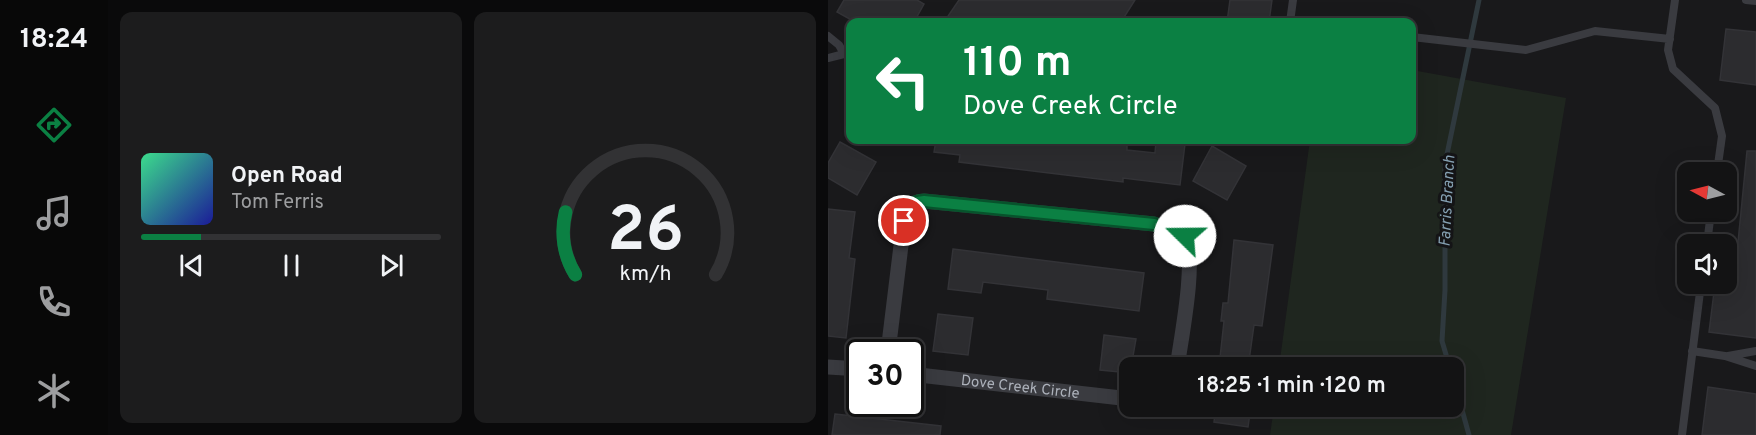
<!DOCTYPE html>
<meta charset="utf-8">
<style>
:root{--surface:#131314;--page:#1c1c1d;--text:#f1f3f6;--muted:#9d9ea0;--line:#323234;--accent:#0b8043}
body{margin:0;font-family:Overpass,sans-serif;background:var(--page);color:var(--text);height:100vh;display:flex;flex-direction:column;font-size:22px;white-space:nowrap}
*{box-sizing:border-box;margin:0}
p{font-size:20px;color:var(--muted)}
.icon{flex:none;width:33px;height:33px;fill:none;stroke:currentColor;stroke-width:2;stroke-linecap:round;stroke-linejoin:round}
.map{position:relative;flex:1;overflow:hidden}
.drawer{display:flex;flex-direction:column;gap:12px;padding:12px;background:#0a0a0b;width:720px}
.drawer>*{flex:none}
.top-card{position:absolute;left:18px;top:18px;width:570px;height:126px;border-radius:12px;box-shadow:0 6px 24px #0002,0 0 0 2px var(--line);background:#0b8043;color:#fff;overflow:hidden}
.needle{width:39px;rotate:277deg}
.fabs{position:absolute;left:849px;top:162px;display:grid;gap:12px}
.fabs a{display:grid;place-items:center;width:60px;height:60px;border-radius:12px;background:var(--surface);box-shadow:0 6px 24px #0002,0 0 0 2px var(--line);font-size:30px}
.speed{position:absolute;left:18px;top:339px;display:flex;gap:12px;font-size:30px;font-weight:700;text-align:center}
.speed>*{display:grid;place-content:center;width:78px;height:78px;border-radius:50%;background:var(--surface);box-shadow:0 6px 24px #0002,0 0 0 2px var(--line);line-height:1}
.speed .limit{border:3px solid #111;border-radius:9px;background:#fff;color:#111}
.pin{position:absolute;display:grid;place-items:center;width:51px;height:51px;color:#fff;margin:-26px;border:3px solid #fff;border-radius:50%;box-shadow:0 2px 6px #0007}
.me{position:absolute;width:66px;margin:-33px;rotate:292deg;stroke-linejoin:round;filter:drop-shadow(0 0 4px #0008)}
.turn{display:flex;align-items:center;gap:21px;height:126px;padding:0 18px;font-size:27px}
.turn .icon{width:78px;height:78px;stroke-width:2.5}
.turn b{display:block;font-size:42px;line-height:51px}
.drawer .widget{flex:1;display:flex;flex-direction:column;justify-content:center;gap:9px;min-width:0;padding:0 21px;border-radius:12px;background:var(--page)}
.drawer .dial{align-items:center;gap:0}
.dial svg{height:156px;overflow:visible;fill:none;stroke:var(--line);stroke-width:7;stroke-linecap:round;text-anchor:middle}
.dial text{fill:var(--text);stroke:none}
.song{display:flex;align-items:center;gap:18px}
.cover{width:72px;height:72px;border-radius:9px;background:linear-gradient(135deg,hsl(150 70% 55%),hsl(240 70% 35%))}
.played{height:6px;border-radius:3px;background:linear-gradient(90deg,var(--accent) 20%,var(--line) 20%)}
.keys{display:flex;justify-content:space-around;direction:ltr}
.drawer .tiles{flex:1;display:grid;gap:12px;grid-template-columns:repeat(2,1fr)}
.trip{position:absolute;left:291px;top:357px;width:345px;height:60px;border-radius:12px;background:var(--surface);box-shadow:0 6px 24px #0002,0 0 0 2px var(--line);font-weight:600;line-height:60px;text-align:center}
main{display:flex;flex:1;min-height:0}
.tabs{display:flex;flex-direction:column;width:108px;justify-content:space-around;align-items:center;background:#080808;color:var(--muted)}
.tabs .icon{width:42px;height:42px}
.tabs .on{color:var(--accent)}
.tabs b{font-size:27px;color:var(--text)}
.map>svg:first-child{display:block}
</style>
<main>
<nav class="tabs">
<b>18:24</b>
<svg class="icon on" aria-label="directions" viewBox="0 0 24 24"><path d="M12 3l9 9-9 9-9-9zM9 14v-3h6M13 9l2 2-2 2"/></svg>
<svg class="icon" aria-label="music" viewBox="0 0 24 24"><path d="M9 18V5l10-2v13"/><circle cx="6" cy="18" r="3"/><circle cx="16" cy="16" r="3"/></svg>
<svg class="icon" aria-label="phone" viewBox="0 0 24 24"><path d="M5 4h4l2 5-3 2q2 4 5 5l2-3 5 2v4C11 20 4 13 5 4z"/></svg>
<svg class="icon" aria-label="climate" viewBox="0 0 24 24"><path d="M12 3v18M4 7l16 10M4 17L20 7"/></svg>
</nav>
<section class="drawer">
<div class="tiles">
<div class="widget">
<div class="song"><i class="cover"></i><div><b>Open Road</b><p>Tom Ferris</p></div></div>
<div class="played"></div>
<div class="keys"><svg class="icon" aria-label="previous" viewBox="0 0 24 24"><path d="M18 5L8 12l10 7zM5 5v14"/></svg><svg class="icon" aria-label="pause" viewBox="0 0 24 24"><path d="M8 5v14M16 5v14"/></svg><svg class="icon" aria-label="next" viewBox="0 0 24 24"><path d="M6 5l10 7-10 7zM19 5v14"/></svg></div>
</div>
<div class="widget dial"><svg viewBox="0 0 100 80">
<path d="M14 69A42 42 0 1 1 86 69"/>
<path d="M14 69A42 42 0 0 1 9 37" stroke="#0b8043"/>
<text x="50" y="56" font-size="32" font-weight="700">26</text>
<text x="50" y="72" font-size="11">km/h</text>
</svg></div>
</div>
</section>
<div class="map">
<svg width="928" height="435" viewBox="0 0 928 435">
<rect width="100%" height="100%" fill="#19191b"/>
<path fill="#1f261f" d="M 584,70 L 738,98 L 683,435 L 442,435 L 446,407 L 626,406 L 626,368 L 451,367 L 482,140 L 584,140 Z"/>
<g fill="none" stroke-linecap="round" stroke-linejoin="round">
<path stroke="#2f393e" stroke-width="5" d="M 622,368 L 614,341 L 617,290 L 617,164 L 651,0
M 626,381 L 641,435"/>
</g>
<path fill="#2c2c2f" stroke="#333337" stroke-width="1.5" d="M 16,0 L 89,0 L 96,4 L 86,22 L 27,22 L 9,12 Z
M 131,0 L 307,0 L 293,22 L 116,22 Z
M 402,0 L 444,0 L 441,22 L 399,22 Z
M 898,29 L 928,32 L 928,85 L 892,80 Z
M 108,140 L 244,140 L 267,142 L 267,140 L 286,140 L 299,143 L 299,150 L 327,153 L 328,141 L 357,144 L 352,185 L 295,178 L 295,182 L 131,162 L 132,155 L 106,152 Z
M 12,142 L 48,162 L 29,195 L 0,178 L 0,163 Z
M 384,146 L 418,166 L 399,200 L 365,181 Z
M 919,151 L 928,151 L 928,338 L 881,332 L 887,284 L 906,283 Z
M 0,209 L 27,212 L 21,258 L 27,259 L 18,338 L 0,336 Z
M 406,240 L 445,245 L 434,326 L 426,325 L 420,368 L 391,367 L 396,321 L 393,321 L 395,303 L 400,303 Z
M 125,249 L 316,273 L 311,311 L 219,299 L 220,290 L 155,282 L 153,293 L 120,289 Z
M 110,314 L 145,318 L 140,355 L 105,351 Z
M 276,335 L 308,339 L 302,373 L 272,370 Z
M 880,387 L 928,394 L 928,435 L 874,435 Z
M 388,406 L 423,406 L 420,427 L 386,422 Z
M 7,414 L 113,426 L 112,435 L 4,435 Z"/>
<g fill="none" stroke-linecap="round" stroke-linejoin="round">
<path stroke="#3a3b40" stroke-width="8" d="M 847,0 L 840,50 L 845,69 L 887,108 L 894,136 L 889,172
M 918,0 L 928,1
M 462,22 L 465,0
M 0,36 L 11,45 L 16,54 L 0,58
M 584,37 L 698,50 L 767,31 L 842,39
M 879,244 L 883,212
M 864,351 L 897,356 L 928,366
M 900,356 L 928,351
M 854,435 L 873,284"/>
<g stroke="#3a3b40" stroke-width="15">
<path d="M 60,352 L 76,221 C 79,208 82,202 96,201 L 326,224 L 357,236 C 369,260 353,338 349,368"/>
<path d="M 0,367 L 32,369"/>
<path id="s1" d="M 82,374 L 302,399"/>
</g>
</g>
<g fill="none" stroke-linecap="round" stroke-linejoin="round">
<g stroke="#07532c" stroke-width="15">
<path id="route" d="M 76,221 C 79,208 82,202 96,201 L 326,224 L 357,236"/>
</g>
<use href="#route" stroke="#0b8043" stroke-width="10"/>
</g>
<g text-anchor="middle" stroke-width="6" stroke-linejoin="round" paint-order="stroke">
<g font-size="15" fill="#acb1ba" stroke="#141416">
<text dy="5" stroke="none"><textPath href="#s1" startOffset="111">Dove Creek Circle</textPath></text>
</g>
<g font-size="16" font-style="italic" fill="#85a0b2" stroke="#141416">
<text transform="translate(618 201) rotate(-87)" y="6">Farris Branch</text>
</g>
</g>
</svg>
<div class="fabs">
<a><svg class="needle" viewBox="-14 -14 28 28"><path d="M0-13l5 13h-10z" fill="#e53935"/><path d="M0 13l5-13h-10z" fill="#9d9ea0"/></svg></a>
<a><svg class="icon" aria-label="sound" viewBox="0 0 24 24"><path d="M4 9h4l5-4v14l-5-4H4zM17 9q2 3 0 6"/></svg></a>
</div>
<div class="speed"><div class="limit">30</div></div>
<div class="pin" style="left:76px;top:221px;background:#d93025"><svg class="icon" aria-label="arrive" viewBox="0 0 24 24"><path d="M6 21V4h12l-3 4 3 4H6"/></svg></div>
<svg class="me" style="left:357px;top:236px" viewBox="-20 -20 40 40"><circle r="19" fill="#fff"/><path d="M0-13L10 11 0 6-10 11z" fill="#0b8043"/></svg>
<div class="trip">18:25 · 1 min · 120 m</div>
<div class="top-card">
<div class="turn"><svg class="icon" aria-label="left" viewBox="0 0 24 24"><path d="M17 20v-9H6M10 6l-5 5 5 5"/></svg><div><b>110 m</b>Dove Creek Circle</div></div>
</div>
</div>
</main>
